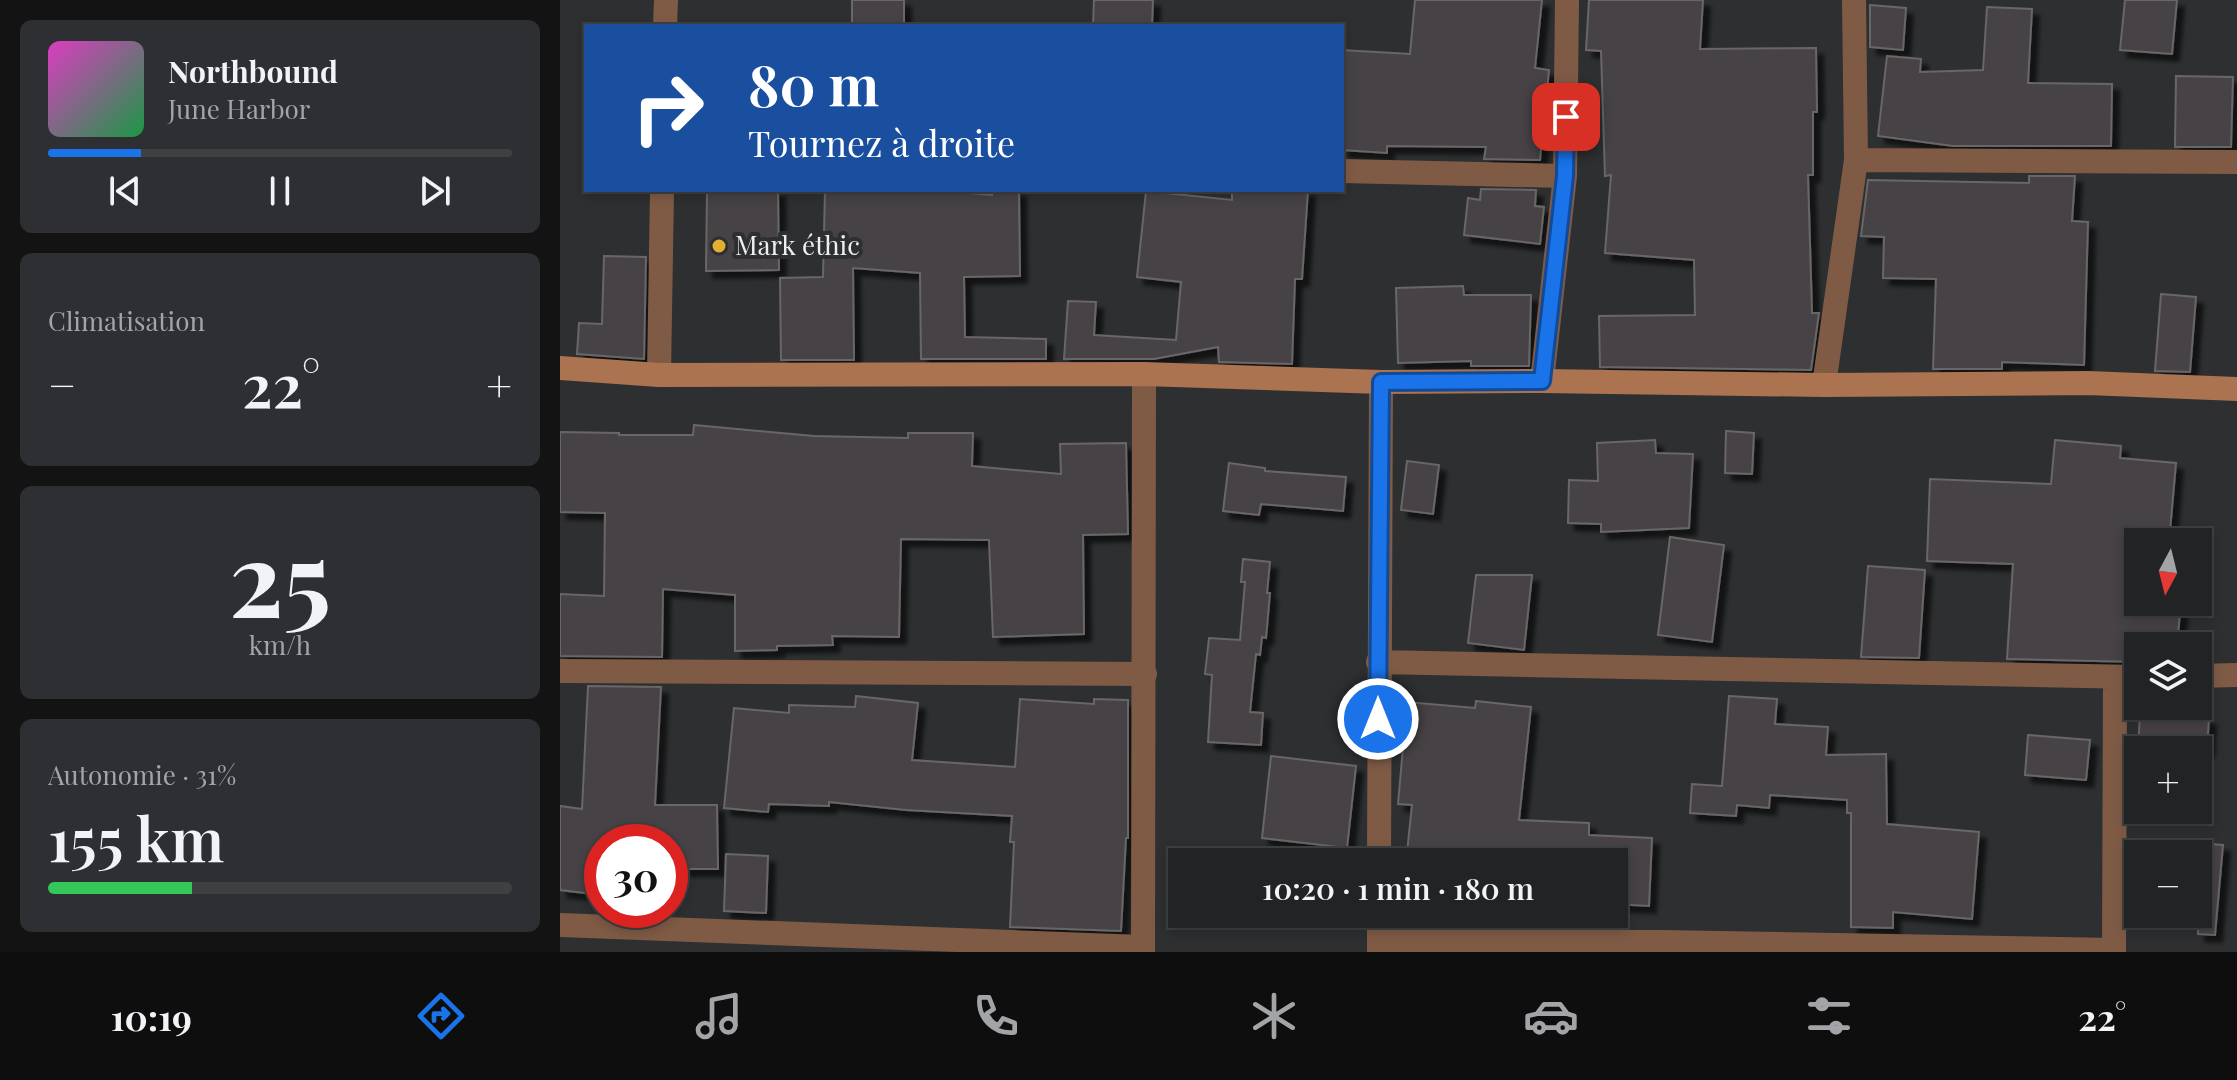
<!DOCTYPE html>
<html lang="fr">
<meta charset="utf-8">
<style>
:root{--surface:#222325;--page:#2e2f32;--text:#f1f3f6;--muted:#a2a4a7;--line:#3f4042;--accent:#1a73e8}
body{margin:0;font-family:"Playfair Display",serif;background:var(--page);color:var(--text);height:100vh;display:flex;flex-direction:column;font-size:30px;white-space:nowrap}
*{box-sizing:border-box;margin:0}
p{font-size:26px;color:var(--muted)}
.icon{flex:none;width:44px;height:44px;fill:none;stroke:currentColor;stroke-width:2;stroke-linecap:round;stroke-linejoin:round}
.map{position:relative;flex:1;overflow:hidden}
.panel{display:flex;flex-direction:column;gap:20px;padding:20px;background:#131314;width:560px}
.panel>*{flex:none}
.hud{position:absolute;left:24px;top:24px;width:760px;height:168px;border-radius:0px;box-shadow:0 4px 12px #0003,0 0 0 2px var(--line);background:#1a4fa0;color:#fff;overflow:hidden}
.needle{width:52px;rotate:187deg}
.buttons{position:absolute;left:1564px;top:528px;display:grid;gap:16px}
.buttons a{display:grid;place-items:center;width:88px;height:88px;border-radius:0px;background:var(--surface);box-shadow:0 4px 12px #0003,0 0 0 2px var(--line);font-size:40px}
.speed{position:absolute;left:24px;top:824px;display:flex;gap:16px;font-size:40px;font-weight:700;text-align:center}
.speed>*{display:grid;place-content:center;width:104px;height:104px;border-radius:50%;background:var(--surface);box-shadow:0 4px 12px #0003,0 0 0 2px var(--line);line-height:1}
.speed .limit{border:12px solid #d22;background:#fff;color:#111}
.pin{position:absolute;display:grid;place-items:center;width:68px;height:68px;color:#fff;margin:-34px;border-radius:16px;box-shadow:0 4px 12px #0006}
.me{position:absolute;width:88px;margin:-44px;rotate:0deg;stroke-linejoin:round;filter:drop-shadow(0 0 6px #0008)}
.turn{display:flex;align-items:center;gap:28px;height:168px;padding:0 32px;font-size:36px}
.turn .icon{width:104px;height:104px;stroke-width:2.5}
.turn b{display:block;font-size:56px;line-height:68px}
.big{font-size:60px;font-weight:600;line-height:1.1}
.panel .widget{flex:1;display:flex;flex-direction:column;justify-content:center;gap:12px;min-width:0;padding:0 28px;border-radius:12px;background:var(--page)}
.panel .dial{align-items:center;gap:0}
.dial b{font-size:104px;line-height:1}
.song{display:flex;align-items:center;gap:24px}
.cover{width:96px;height:96px;border-radius:12px;background:linear-gradient(135deg,hsl(310 70% 55%),hsl(140 70% 35%))}
.played{height:8px;border-radius:4px;background:linear-gradient(90deg,var(--accent) 20%,var(--line) 20%)}
.keys{display:flex;justify-content:space-around;direction:ltr}
.heat{display:flex;justify-content:space-between;align-items:center;font-size:44px;direction:ltr}
.charge{height:12px;border-radius:6px;background:linear-gradient(90deg,#34c759 31%,var(--line) 0)}
.trip{position:absolute;left:608px;top:848px;width:460px;height:80px;border-radius:0px;background:var(--surface);box-shadow:0 4px 12px #0003,0 0 0 2px var(--line);font-weight:600;line-height:80px;text-align:center}
.menu{display:flex;height:128px;justify-content:space-around;align-items:center;background:#0e0e0f;color:var(--muted)}
.menu .icon{width:56px;height:56px}
.menu .on{color:var(--accent)}
.menu b{font-size:36px;color:var(--text)}
main{display:flex;flex:1;min-height:0}
.map>svg:first-child{display:block}
</style>
<main>
<section class="panel">
<div class="widget">
<div class="song"><i class="cover"></i><div><b>Northbound</b><p>June Harbor</p></div></div>
<div class="played"></div>
<div class="keys"><svg class="icon" aria-label="previous" viewBox="0 0 24 24"><path d="M18 5L8 12l10 7zM5 5v14"/></svg><svg class="icon" aria-label="pause" viewBox="0 0 24 24"><path d="M8 5v14M16 5v14"/></svg><svg class="icon" aria-label="next" viewBox="0 0 24 24"><path d="M6 5l10 7-10 7zM19 5v14"/></svg></div>
</div>
<div class="widget"><p>Climatisation</p>
<div class="heat"><a>−</a><b class="big">22°</b><a>+</a></div>
</div>
<div class="widget dial"><b>25</b><p>km/h</p></div>
<div class="widget"><p>Autonomie · 31%</p><b class="big">155 km</b><div class="charge"></div></div>
</section>
<div class="map">
<svg width="1677" height="952" viewBox="0 0 1677 952">
<defs>
<filter id="shadow"><feDropShadow dx="7" dy="7" stdDeviation="2" flood-color="#0009"/></filter>
</defs>
<rect width="100%" height="100%" fill="#2e2f31"/>
<path fill="#464344" stroke="#696667" stroke-width="2" filter="url(#shadow)" d="M 292,0 L 344,0 L 344,26 L 292,26 Z
M 534,0 L 593,0 L 592,26 L 533,26 Z
M 855,0 L 982,0 L 975,68 L 989,70 L 980,160 L 924,159 L 926,147 L 827,146 L 827,153 L 782,150 L 782,50 L 850,54 Z
M 1029,0 L 1143,0 L 1140,49 L 1256,48 L 1257,112 L 1253,112 L 1253,175 L 1248,175 L 1252,313 L 1259,313 L 1251,370 L 1040,367 L 1039,316 L 1135,315 L 1134,260 L 1045,253 L 1051,175 L 1045,176 L 1041,51 L 1026,50 Z
M 1565,0 L 1617,0 L 1612,54 L 1560,50 Z
M 1310,5 L 1346,8 L 1343,50 L 1310,47 Z
M 1427,7 L 1472,9 L 1468,83 L 1552,84 L 1551,146 L 1393,146 L 1318,136 L 1327,56 L 1361,59 L 1360,72 L 1423,70 Z
M 1616,76 L 1673,77 L 1671,147 L 1615,147 Z
M 1469,176 L 1515,176 L 1512,221 L 1528,222 L 1524,365 L 1442,362 L 1442,369 L 1373,369 L 1376,279 L 1323,278 L 1324,237 L 1301,236 L 1308,180 L 1469,183 Z
M 921,189 L 976,190 L 975,206 L 984,207 L 980,244 L 904,235 L 908,198 L 920,200 Z
M 147,190 L 218,190 L 219,270 L 146,271 Z
M 265,190 L 374,190 L 432,195 L 432,190 L 459,190 L 460,276 L 404,277 L 405,337 L 486,339 L 486,359 L 361,359 L 360,273 L 293,268 L 294,360 L 221,360 L 220,278 L 263,277 Z
M 672,190 L 748,190 L 742,279 L 735,279 L 732,364 L 659,362 L 658,347 L 594,359 L 504,359 L 508,301 L 536,302 L 534,335 L 616,340 L 621,282 L 577,277 L 586,191 L 672,200 Z
M 44,256 L 86,257 L 84,359 L 17,354 L 19,323 L 42,324 Z
M 903,286 L 904,295 L 971,295 L 969,366 L 911,366 L 911,361 L 838,363 L 836,288 Z
M 1601,294 L 1636,297 L 1630,372 L 1595,371 Z
M 134,425 L 254,436 L 348,438 L 348,433 L 413,433 L 412,466 L 501,474 L 500,444 L 566,443 L 568,534 L 523,535 L 524,634 L 433,637 L 429,540 L 341,539 L 339,637 L 272,636 L 273,645 L 217,646 L 217,650 L 175,651 L 175,595 L 103,589 L 102,657 L 0,656 L 0,594 L 44,596 L 45,513 L 0,512 L 0,432 L 59,433 L 59,435 L 133,435 Z
M 1166,431 L 1194,433 L 1192,474 L 1165,473 Z
M 1095,440 L 1096,453 L 1133,454 L 1129,528 L 1041,532 L 1041,524 L 1008,523 L 1009,480 L 1038,481 L 1037,443 Z
M 1495,440 L 1561,446 L 1560,458 L 1616,463 L 1609,542 L 1578,542 L 1578,602 L 1621,602 L 1617,646 L 1578,646 L 1578,662 L 1447,659 L 1453,564 L 1367,561 L 1370,479 L 1491,484 Z
M 847,461 L 879,465 L 873,514 L 841,510 Z
M 669,463 L 705,468 L 705,471 L 786,477 L 783,511 L 701,504 L 699,515 L 663,511 Z
M 1110,537 L 1164,545 L 1152,642 L 1098,635 Z
M 683,559 L 710,562 L 707,593 L 710,593 L 706,638 L 702,637 L 700,655 L 696,654 L 690,712 L 703,713 L 701,745 L 648,742 L 652,675 L 645,674 L 649,638 L 680,640 L 685,582 L 681,582 Z
M 1308,566 L 1365,570 L 1359,658 L 1301,657 Z
M 916,575 L 972,575 L 964,650 L 908,643 Z
M 28,686 L 101,687 L 95,805 L 157,805 L 158,869 L 123,869 L 122,855 L 110,855 L 110,842 L 42,842 L 42,895 L 0,890 L 0,806 L 22,809 Z
M 296,696 L 358,703 L 352,760 L 455,767 L 460,699 L 534,704 L 534,699 L 568,700 L 568,838 L 566,838 L 561,931 L 450,927 L 454,842 L 450,842 L 452,816 L 346,810 L 269,802 L 269,806 L 209,804 L 208,812 L 164,808 L 174,708 L 229,713 L 229,705 L 295,707 Z
M 1169,696 L 1217,699 L 1215,724 L 1268,727 L 1266,755 L 1326,754 L 1327,824 L 1419,832 L 1412,919 L 1333,912 L 1333,928 L 1291,927 L 1291,813 L 1287,813 L 1287,800 L 1210,795 L 1209,808 L 1177,805 L 1176,816 L 1130,813 L 1132,784 L 1162,786 Z
M 916,701 L 971,707 L 959,820 L 1029,823 L 1029,835 L 1092,838 L 1089,906 L 1054,904 L 1054,862 L 846,862 L 852,805 L 838,804 L 847,702 L 915,708 Z
M 1580,713 L 1649,718 L 1647,750 L 1578,750 Z
M 1468,735 L 1530,740 L 1526,780 L 1465,775 Z
M 711,756 L 796,766 L 787,848 L 702,838 Z
M 1638,843 L 1663,845 L 1655,935 L 1638,934 Z
M 166,854 L 208,856 L 206,913 L 164,911 Z"/>
<g fill="none" stroke-linecap="round" stroke-linejoin="round">
<path stroke="#7f5b46" stroke-width="24" d="M 105,26 L 106,0
M 1296,160 L 1677,162
M 782,171 L 1005,176
M 99,375 L 102,190
M 982,381 L 1005,176 L 1007,0
M 1264,385 L 1296,160 L 1294,0
M 818,662 L 1578,677
M 0,671 L 585,674
M 1638,676 L 1677,675
M 819,862 L 821,382
M 819,914 L 819,952
M 0,925 L 583,947
M 819,942 L 1101,942 L 1554,950
M 583,952 L 584,374
M 1554,952 L 1555,678"/>
<path stroke="#ac7351" stroke-width="24" d="M 0,368 L 99,375 L 584,374 L 821,382 L 982,381 L 1264,385 L 1528,383 L 1677,389"/>
</g>
<g fill="none" stroke-linecap="round" stroke-linejoin="round">
<g stroke="#114b97" stroke-width="20">
<path id="route" d="M 818,719 L 821,382 L 982,381 L 1005,176 L 1006,117"/>
</g>
<use href="#route" stroke="#1a73e8" stroke-width="14"/>
</g>
<circle fill="#e4ae35" stroke="#2e2f31" stroke-width="3" cx="159" cy="246" r="8"/>
<g text-anchor="middle" stroke-width="8" stroke-linejoin="round" paint-order="stroke">
<g font-size="26" fill="#edeeef" stroke="#2e2f31" text-anchor="start">
<text x="175" y="255">Mark éthic</text>
</g>
</g>
</svg>
<div class="buttons">
<a><svg class="needle" viewBox="-14 -14 28 28"><path d="M0-13l5 13h-10z" fill="#e53935"/><path d="M0 13l5-13h-10z" fill="#a2a4a7"/></svg></a>
<a><svg class="icon" aria-label="layers" viewBox="0 0 24 24"><path d="M12 4l9 5-9 5-9-5zM3 14l9 5 9-5"/></svg></a>
<a>+</a>
<a>−</a>
</div>
<div class="speed"><div class="limit">30</div></div>
<div class="pin" style="left:1006px;top:117px;background:#d93025"><svg class="icon" aria-label="arrive" viewBox="0 0 24 24"><path d="M6 21V4h12l-3 4 3 4H6"/></svg></div>
<svg class="me" style="left:818px;top:719px" viewBox="-20 -20 40 40"><circle r="17" fill="#1a73e8" stroke="#fff" stroke-width="3"/><path d="M0-11L8 9 0 5-8 9z" fill="#fff"/></svg>
<div class="trip">10:20 · 1 min · 180 m</div>
<div class="hud">
<div class="turn"><svg class="icon" aria-label="right" viewBox="0 0 24 24"><path d="M7 20v-9h11M14 6l5 5-5 5"/></svg><div><b>80 m</b>Tournez à droite</div></div>
</div>
</div>
</main>
<nav class="menu">
<b>10:19</b>
<svg class="icon on" aria-label="directions" viewBox="0 0 24 24"><path d="M12 3l9 9-9 9-9-9zM9 14v-3h6M13 9l2 2-2 2"/></svg>
<svg class="icon" aria-label="music" viewBox="0 0 24 24"><path d="M9 18V5l10-2v13"/><circle cx="6" cy="18" r="3"/><circle cx="16" cy="16" r="3"/></svg>
<svg class="icon" aria-label="phone" viewBox="0 0 24 24"><path d="M5 4h4l2 5-3 2q2 4 5 5l2-3 5 2v4C11 20 4 13 5 4z"/></svg>
<svg class="icon" aria-label="climate" viewBox="0 0 24 24"><path d="M12 3v18M4 7l16 10M4 17L20 7"/></svg>
<svg class="icon" aria-label="car" viewBox="0 0 24 24"><path d="M5 17H2v-5l4-1 3-4h7l3 4 3 1v5h-3M9 17h6M6 11h13"/><circle cx="7" cy="17" r="2"/><circle cx="17" cy="17" r="2"/></svg>
<svg class="icon" aria-label="filters" viewBox="0 0 24 24"><path d="M4 7h16M4 17h16"/><circle cx="9" cy="7" r="2"/><circle cx="15" cy="17" r="2"/></svg>
<b>22°</b>
</nav>
